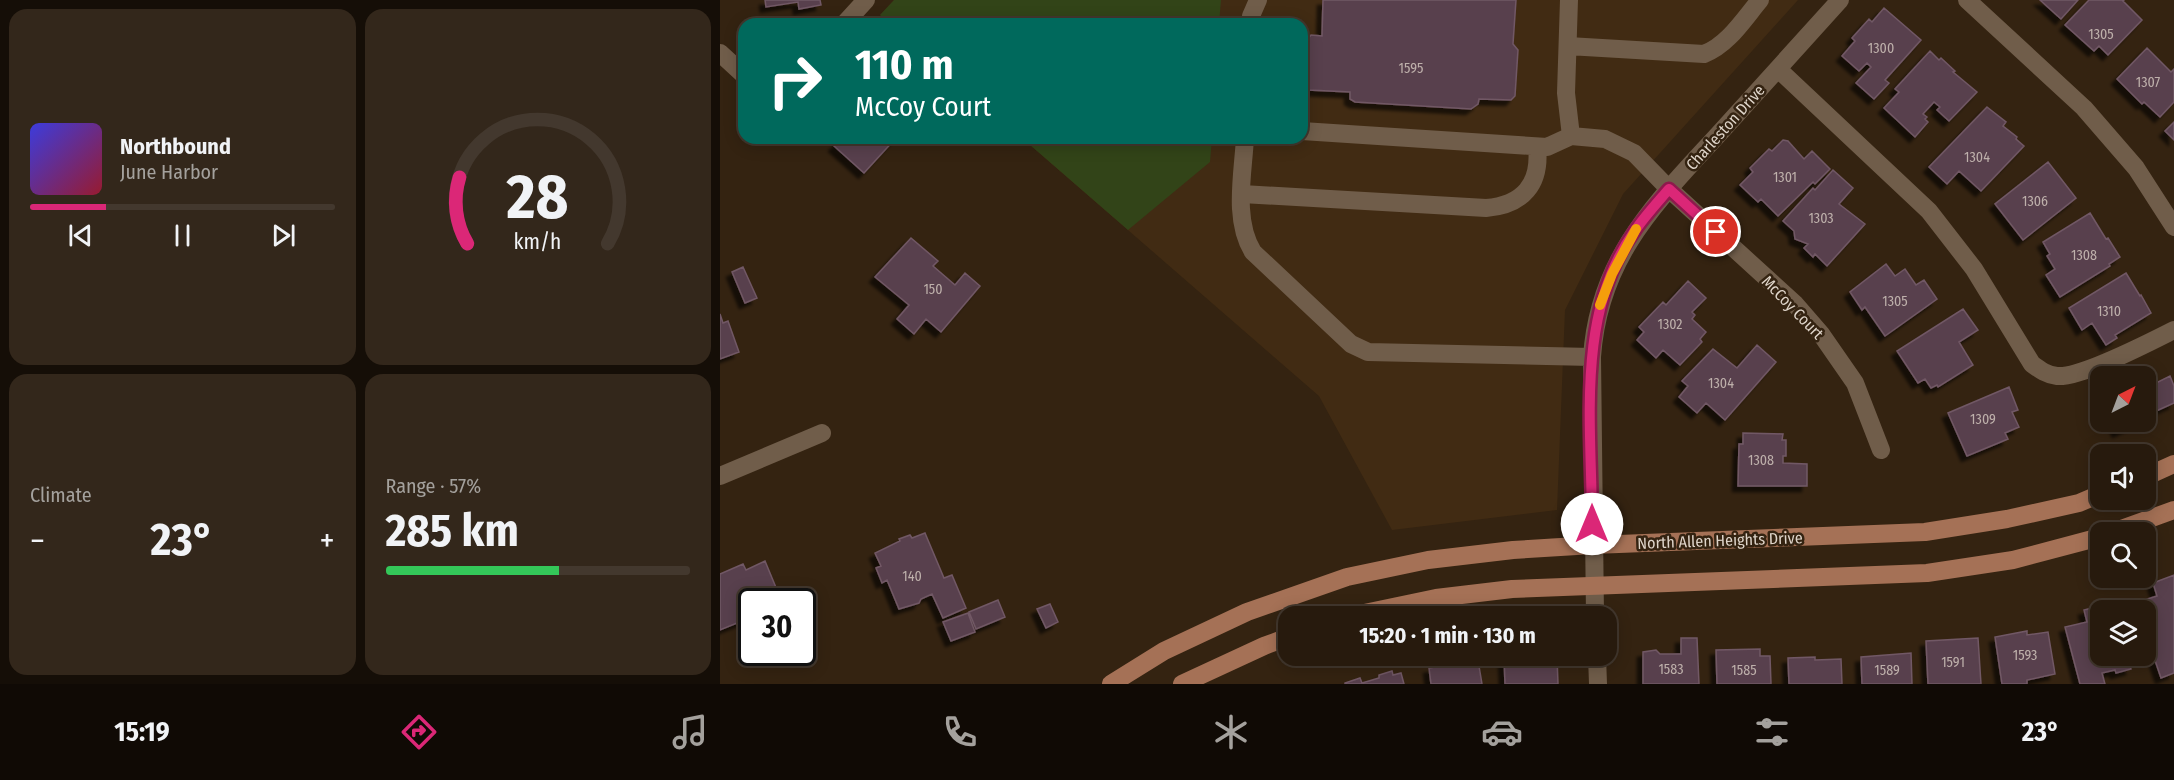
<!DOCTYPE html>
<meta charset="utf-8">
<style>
:root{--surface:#271a0d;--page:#33271b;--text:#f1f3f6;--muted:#a4a19d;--line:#43382e;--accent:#db2777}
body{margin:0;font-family:"Fira Sans Condensed",sans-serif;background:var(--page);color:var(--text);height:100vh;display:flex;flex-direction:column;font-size:22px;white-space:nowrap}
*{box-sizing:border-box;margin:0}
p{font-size:20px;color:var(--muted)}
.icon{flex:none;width:33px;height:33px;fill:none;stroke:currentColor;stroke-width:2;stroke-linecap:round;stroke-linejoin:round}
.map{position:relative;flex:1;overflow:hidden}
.drawer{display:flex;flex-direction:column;gap:9px;padding:9px;background:#150e07;width:720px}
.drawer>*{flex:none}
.guide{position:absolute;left:18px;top:18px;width:570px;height:126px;border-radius:18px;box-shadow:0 3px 15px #0003,0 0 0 2px var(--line);background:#00695c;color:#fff;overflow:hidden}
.needle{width:39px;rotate:42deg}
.buttons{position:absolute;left:1370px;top:366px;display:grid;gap:12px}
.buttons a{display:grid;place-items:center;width:66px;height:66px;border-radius:12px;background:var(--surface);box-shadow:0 3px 15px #0003,0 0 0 2px var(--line);font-size:30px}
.speed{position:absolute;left:18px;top:588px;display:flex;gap:12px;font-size:30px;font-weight:700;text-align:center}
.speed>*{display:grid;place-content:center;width:78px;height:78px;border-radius:50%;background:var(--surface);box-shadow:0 3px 15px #0003,0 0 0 2px var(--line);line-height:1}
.speed .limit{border:3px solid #111;border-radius:9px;background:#fff;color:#111}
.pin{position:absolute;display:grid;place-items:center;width:51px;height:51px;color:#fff;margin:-26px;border:3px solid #fff;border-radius:50%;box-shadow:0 2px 6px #0007}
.me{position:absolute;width:66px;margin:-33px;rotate:0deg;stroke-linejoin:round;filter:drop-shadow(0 0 4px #0008)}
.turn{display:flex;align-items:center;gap:21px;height:126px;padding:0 18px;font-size:27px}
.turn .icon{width:78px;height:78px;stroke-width:2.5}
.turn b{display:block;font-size:42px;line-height:51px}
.big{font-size:45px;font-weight:700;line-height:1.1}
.drawer .card{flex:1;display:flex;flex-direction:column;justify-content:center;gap:9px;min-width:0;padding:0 21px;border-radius:18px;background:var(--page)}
.drawer .dial{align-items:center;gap:0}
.dial svg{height:156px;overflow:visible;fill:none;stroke:var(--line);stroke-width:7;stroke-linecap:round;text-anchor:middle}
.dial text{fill:var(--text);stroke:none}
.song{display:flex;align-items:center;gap:18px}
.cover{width:72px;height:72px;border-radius:9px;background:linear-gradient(135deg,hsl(240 70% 55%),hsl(350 70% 35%))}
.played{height:6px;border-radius:3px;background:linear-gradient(90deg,var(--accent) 25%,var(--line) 25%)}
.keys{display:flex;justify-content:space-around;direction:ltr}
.heat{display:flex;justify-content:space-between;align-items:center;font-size:33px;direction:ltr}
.charge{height:9px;border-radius:4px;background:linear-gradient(90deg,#34c759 57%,var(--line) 0)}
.drawer .tiles{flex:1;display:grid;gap:9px;grid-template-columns:repeat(2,1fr)}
.trip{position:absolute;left:558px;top:606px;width:339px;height:60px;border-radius:18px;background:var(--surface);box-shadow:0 3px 15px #0003,0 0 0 2px var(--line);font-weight:700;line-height:60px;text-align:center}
.dock{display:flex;height:96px;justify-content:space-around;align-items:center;background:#100a05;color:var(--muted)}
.dock .icon{width:42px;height:42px}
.dock .selected{color:var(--accent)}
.dock b{font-size:27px;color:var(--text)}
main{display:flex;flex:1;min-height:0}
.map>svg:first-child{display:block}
</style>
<main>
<section class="drawer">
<div class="tiles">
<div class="card">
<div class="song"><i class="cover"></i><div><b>Northbound</b><p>June Harbor</p></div></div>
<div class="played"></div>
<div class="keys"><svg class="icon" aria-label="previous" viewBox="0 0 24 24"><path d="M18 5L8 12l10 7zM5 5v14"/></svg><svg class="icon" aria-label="pause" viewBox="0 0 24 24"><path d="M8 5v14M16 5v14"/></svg><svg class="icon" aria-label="next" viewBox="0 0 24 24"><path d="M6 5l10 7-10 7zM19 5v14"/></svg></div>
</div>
<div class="card dial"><svg viewBox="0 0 100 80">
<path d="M14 69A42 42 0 1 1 86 69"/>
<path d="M14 69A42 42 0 0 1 10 35" stroke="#db2777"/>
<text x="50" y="56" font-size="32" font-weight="700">28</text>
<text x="50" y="72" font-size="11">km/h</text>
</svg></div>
<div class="card"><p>Climate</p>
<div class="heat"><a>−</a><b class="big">23°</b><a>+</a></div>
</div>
<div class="card"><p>Range · 57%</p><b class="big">285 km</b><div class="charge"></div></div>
</div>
</section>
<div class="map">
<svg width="1454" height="684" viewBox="0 0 1454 684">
<defs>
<filter id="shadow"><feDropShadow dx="-5.5" dy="5.5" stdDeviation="1.5" flood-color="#0009"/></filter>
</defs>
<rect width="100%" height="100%" fill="#342311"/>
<path fill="#412b13" d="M 174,0 L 1078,0 L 903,194 L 845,310 L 837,510 L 672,530 L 599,396 L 302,138 L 582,138 L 582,24 L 170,24 L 160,15 Z"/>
<path fill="#324418" d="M 174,0 L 501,0 L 499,24 L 170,24 L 160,15 Z
M 302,138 L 492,138 L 490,162 L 408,230 Z"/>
<path fill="#59414e" stroke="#715865" stroke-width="1.5" filter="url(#shadow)" d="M 45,0 L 100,0 L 101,5 L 79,9 L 78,2 L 46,7 Z
M 603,0 L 796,0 L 793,44 L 798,50 L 795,96 L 791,100 L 759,99 L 758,104 L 751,109 L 635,102 L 630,99 L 630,92 L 588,90 L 584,85 L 586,41 L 591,35 L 602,36 Z
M 1320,0 L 1358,0 L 1341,19 Z
M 1369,0 L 1404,0 L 1403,1 L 1422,20 L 1388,55 L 1379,46 L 1374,51 L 1345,25 Z
M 1164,8 L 1201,40 L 1165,80 L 1169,83 L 1154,99 L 1136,83 L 1151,67 L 1147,63 L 1139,71 L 1122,56 L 1135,41 L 1132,38 L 1149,19 L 1152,22 Z
M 1427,48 L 1451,72 L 1454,69 L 1454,102 L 1440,117 L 1424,102 L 1422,104 L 1397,79 Z
M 1210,51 L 1219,60 L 1221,58 L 1235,71 L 1233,72 L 1257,92 L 1229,121 L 1217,110 L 1220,107 L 1214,102 L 1203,114 L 1207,117 L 1205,119 L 1208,122 L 1195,137 L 1164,108 L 1179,92 L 1175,89 Z
M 1267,107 L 1286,122 L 1283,126 L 1297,137 L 1296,139 L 1304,146 L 1261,191 L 1239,171 L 1227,184 L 1209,167 Z
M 1454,122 L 1454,140 L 1445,131 Z
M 122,138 L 176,138 L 144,173 L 114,146 Z
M 1063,140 L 1068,141 L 1084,159 L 1092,151 L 1110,169 L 1095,184 L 1093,182 L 1058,216 L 1041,199 L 1038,202 L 1020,185 L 1033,172 L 1030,168 L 1049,149 L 1052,151 Z
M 1328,162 L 1356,198 L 1303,240 L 1275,204 Z
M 1113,170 L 1133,188 L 1119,204 L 1145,224 L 1107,266 L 1095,254 L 1093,257 L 1084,248 L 1088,244 L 1075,239 L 1074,231 L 1063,221 L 1093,188 L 1095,190 Z
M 1370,213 L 1386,239 L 1388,238 L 1400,257 L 1389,264 L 1390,266 L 1340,297 L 1326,275 L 1335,269 L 1327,256 L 1330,254 L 1323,242 Z
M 191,238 L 218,261 L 213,266 L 235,285 L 245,273 L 260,286 L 221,332 L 206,319 L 194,334 L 177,319 L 189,305 L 155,277 Z
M 1166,264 L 1175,276 L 1185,269 L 1196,285 L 1204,280 L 1217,299 L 1165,336 L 1145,307 L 1142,310 L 1130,292 Z
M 23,267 L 37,298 L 25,303 L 12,272 Z
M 1406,273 L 1420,296 L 1421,295 L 1431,313 L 1395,335 L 1397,338 L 1386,345 L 1372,323 L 1362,330 L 1349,308 Z
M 968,281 L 986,298 L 972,312 L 975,315 L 972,319 L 986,332 L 980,339 L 982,342 L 960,365 L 943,350 L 936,358 L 917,340 L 924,332 L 919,327 L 943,302 L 946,305 Z
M 1243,309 L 1258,330 L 1239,342 L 1253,365 L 1218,387 L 1217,385 L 1211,388 L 1205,379 L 1198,383 L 1177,351 Z
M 0,314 L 3,323 L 8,321 L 19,352 L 0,359 Z
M 1037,345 L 1056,362 L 1005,420 L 986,403 L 977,413 L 959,397 L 968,386 L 962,381 L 993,349 L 1017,368 Z
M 1409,365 L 1413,372 L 1422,368 L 1431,383 L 1430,386 L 1450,376 L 1454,386 L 1454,403 L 1425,416 L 1425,376 L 1386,376 Z
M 1289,387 L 1298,410 L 1292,412 L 1299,427 L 1285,433 L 1288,439 L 1247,456 L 1228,413 Z
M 1393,422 L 1414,422 L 1412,423 L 1413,425 L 1398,432 Z
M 1023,433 L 1063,434 L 1062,440 L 1066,440 L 1066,456 L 1063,456 L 1063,463 L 1087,464 L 1087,486 L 1018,486 L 1019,444 L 1023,444 Z
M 205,533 L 224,578 L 232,575 L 246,608 L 223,618 L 212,594 L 201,599 L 199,603 L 179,609 L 167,580 L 162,583 L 156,568 L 161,566 L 155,553 L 180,541 L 179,539 L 190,535 L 192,538 Z
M 45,561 L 62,602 L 32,602 L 32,617 L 0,630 L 0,574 L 23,564 L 26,570 Z
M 1454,575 L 1454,673 L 1441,678 L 1425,631 L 1425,610 L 1418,610 L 1415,603 L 1437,596 L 1433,583 Z
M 278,600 L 285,617 L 256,629 L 249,612 Z
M 330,604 L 338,622 L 326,628 L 317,609 Z
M 1387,604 L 1389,610 L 1380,610 L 1380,656 L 1407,656 L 1411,669 L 1396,673 L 1395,670 L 1382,673 L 1385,684 L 1360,684 L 1345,627 L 1367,622 L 1364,610 Z
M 248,613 L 255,632 L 231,641 L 223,622 Z
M 1307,631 L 1307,635 L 1328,632 L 1335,674 L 1307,680 L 1307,684 L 1282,684 L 1275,637 Z
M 961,638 L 977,638 L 979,684 L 923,684 L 923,652 L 936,650 L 940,654 L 961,654 Z
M 1258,638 L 1261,684 L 1208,684 L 1206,641 Z
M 1040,649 L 1040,656 L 1050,656 L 1051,684 L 997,684 L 996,650 Z
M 1191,653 L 1192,684 L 1142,684 L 1141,657 Z
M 784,656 L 837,656 L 838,684 L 785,684 Z
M 1095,657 L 1095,660 L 1121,659 L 1122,684 L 1069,684 L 1068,658 Z
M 758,660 L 762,684 L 711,684 L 709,668 Z
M 672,671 L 673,675 L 681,673 L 684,684 L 625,684 L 625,683 L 640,678 L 642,683 L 659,678 L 659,675 Z"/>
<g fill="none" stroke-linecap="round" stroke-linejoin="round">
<path stroke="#705d4a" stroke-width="18" d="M 849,0 L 846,93 L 851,136 L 885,139 L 914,153 L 949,189 L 1075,304 L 1101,334 L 1135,383 L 1161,450
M 1247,0 L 1364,108 L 1416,168 L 1454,227
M 124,24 L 146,0
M 531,24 L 531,16 L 538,0
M 848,46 L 984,54 C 1008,45 1024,19 1040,0
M 0,53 L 24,75
M 1058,69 L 1209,211 L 1254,269 L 1312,364 C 1320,370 1327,375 1337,376 C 1361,378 1430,342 1454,330
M 582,131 L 827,147 L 851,136
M 525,138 C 523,174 513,220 533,252 L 631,344 L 648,352 L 872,357
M 522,194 L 766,208 C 803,205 821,184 817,147
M 0,476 L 102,433
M 875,616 L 872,357 C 879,253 941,198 1006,126 C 1044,84 1082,42 1120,0
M 877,656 L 878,684"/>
<path stroke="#a57156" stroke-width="18" d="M 1425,477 L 1454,464
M 1393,532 L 1454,510
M 630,616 L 716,598 L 792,589 L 1207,573 L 1293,560 L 1380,537
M 391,684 L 444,651 L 527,612 L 627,577 L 708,560 L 793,550 L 873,545 L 1205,532 L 1287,519 L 1359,503 L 1380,494
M 462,684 L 544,646 L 568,637"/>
</g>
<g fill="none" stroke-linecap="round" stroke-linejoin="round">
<g stroke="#8e194d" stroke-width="15">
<path id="route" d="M 872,524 C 872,427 855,315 914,232 C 924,217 937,203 949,189 L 996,232"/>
</g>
<use href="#route" stroke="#db2777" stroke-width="10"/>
<path stroke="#f59e0b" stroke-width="10" d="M 880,305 L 892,274 L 916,229"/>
</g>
<g text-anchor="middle" stroke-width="5" stroke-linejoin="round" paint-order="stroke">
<g font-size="14" fill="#beb0ab">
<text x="1381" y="39">1305</text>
<text x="1161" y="53">1300</text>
<text x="691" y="73">1595</text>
<text x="1428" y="87">1307</text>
<text x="1257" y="162">1304</text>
<text x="1065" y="182">1301</text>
<text x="1315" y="206">1306</text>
<text x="1101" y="223">1303</text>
<text x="1364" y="260">1308</text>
<text x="213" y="294">150</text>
<text x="1175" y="306">1305</text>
<text x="1389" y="316">1310</text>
<text x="950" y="329">1302</text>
<text x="1001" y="388">1304</text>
<text x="1263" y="424">1309</text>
<text x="1041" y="465">1308</text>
<text x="192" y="581">140</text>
<text x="1305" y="660">1593</text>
<text x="1233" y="667">1591</text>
<text x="951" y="674">1583</text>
<text x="1024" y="675">1585</text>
<text x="1167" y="675">1589</text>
</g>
<g font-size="16" fill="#dfd5ca" stroke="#342311">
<text transform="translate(1005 127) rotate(-48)" y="6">Charleston Drive</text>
<text transform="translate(1073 307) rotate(46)" y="6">McCoy Court</text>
<text transform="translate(1000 540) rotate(-2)" y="6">North Allen Heights Drive</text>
</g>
</g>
</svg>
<div class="buttons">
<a><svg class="needle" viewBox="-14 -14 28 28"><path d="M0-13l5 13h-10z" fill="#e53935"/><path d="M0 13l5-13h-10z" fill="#a4a19d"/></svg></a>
<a><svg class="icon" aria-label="sound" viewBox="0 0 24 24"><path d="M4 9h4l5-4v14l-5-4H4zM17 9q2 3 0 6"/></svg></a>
<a><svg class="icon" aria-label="search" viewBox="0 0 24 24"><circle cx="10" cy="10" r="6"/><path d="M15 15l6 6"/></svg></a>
<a><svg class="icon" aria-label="layers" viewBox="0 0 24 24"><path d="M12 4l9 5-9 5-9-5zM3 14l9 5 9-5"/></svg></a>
</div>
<div class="speed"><div class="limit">30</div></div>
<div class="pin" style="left:996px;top:232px;background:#d93025"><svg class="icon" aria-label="arrive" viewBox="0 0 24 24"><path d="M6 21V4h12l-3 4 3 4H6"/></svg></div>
<svg class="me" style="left:872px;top:524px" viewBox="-20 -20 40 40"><circle r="19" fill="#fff"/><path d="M0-13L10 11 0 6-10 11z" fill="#db2777"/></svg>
<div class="trip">15:20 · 1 min · 130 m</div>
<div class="guide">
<div class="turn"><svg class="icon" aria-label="right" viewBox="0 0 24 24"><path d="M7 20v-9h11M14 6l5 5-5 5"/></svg><div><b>110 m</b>McCoy Court</div></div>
</div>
</div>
</main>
<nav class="dock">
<b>15:19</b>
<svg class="icon selected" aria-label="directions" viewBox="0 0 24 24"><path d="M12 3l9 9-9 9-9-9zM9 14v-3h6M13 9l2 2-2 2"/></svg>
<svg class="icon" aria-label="music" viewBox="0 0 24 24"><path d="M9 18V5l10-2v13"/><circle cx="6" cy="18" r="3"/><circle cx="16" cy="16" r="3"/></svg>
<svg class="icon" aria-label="phone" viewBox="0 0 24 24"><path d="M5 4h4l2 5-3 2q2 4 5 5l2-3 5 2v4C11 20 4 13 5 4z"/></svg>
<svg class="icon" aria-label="climate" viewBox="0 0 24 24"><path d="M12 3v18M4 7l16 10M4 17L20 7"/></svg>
<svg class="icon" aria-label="car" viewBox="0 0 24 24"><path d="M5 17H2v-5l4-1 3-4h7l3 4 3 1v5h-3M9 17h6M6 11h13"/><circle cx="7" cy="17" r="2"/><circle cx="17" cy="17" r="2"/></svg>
<svg class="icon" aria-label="filters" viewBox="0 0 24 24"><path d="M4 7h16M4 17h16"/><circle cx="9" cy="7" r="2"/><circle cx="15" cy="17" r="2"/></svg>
<b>23°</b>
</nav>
